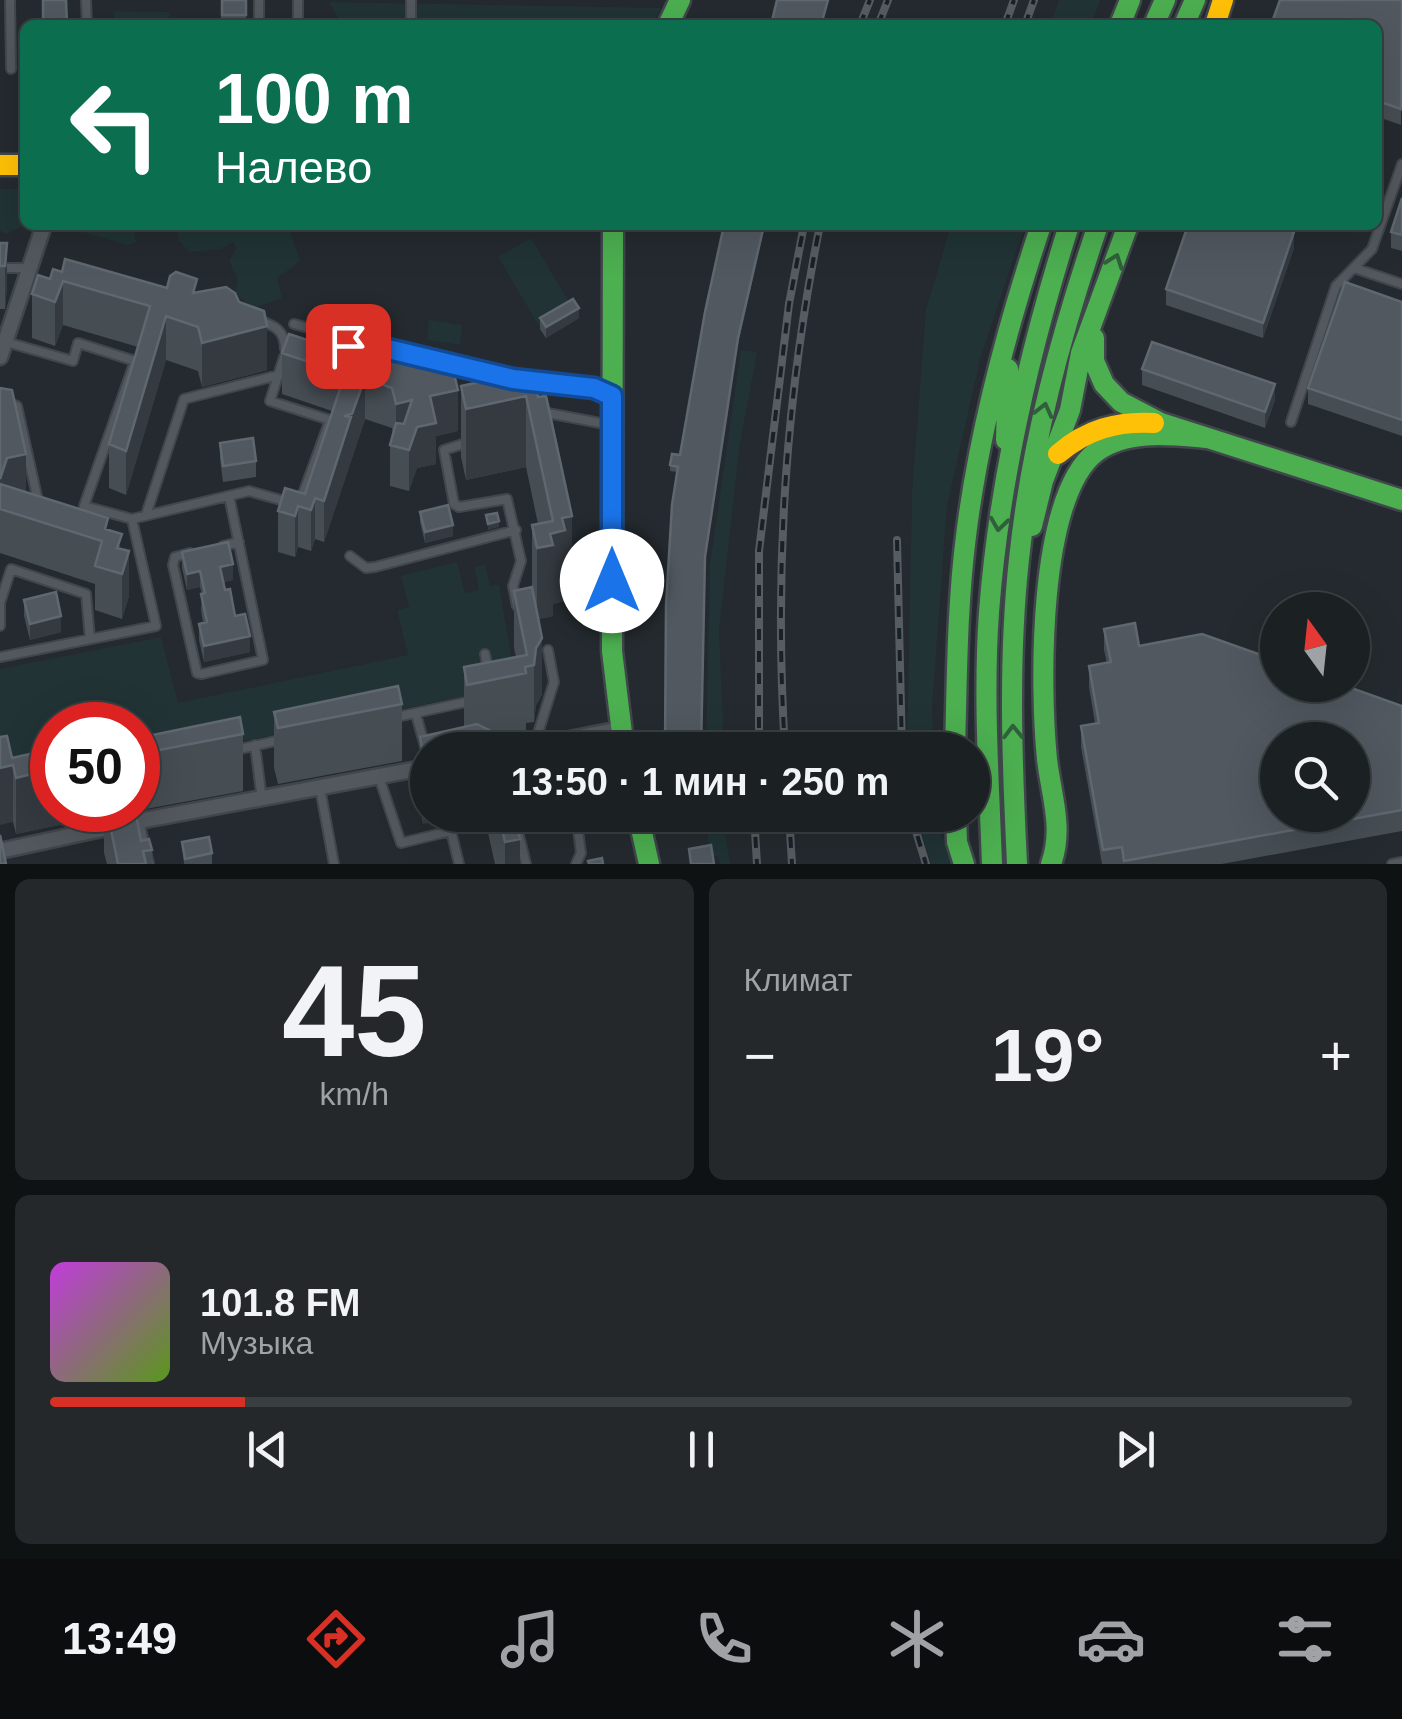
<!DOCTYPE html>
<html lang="ru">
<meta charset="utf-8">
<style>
:root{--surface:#1b2023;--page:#24282b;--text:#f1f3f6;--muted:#a0a3a6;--line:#393e41;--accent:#d93025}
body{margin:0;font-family:Helvetica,sans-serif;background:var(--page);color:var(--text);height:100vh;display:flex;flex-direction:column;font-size:38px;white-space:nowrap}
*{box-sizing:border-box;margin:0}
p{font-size:32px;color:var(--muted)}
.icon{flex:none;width:55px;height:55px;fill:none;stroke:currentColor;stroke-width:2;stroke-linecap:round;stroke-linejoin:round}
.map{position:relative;height:864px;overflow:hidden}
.sheet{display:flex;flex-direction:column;gap:15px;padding:15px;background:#0f1213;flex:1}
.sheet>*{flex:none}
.guide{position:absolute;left:20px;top:20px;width:1362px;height:210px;border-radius:15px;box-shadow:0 10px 40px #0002,0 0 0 2px var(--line);background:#0b6e4f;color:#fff;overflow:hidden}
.needle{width:65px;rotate:345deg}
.controls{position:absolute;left:1260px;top:592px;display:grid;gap:20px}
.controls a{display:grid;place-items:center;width:110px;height:110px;border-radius:50%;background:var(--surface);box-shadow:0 10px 40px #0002,0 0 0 2px var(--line);font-size:50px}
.speed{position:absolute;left:30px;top:702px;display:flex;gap:20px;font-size:50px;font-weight:700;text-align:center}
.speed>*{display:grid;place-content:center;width:130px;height:130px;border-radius:50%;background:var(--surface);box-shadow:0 10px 40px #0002,0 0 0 2px var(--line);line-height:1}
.speed .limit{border:15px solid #d22;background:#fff;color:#111}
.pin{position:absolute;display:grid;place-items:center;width:85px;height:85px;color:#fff;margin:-42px;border-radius:20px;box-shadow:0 5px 15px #0006}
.me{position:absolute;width:110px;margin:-55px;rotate:0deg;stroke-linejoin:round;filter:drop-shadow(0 0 8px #0008)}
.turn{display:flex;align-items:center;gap:35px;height:210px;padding:0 30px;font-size:45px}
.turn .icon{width:130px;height:130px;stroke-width:2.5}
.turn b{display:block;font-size:70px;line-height:85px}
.big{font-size:75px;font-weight:700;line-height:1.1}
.sheet .card{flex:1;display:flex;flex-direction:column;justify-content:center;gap:15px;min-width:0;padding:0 35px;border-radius:15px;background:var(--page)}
.sheet .dial{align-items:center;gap:0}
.dial b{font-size:130px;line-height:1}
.song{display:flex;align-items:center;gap:30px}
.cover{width:120px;height:120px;border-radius:15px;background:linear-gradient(135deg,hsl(290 70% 55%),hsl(90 70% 35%))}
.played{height:10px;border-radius:5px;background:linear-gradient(90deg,var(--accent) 15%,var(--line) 15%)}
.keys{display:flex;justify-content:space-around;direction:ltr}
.heat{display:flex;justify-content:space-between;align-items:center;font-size:55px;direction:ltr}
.sheet .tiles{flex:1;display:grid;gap:15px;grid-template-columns:1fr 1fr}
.card:last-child{grid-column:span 2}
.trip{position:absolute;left:410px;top:732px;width:580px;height:100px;border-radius:50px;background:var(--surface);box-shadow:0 10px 40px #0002,0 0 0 2px var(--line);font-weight:700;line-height:100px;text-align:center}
.menu{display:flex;height:160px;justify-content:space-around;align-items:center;background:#0b0d0e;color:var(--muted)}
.menu .icon{width:70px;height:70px}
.menu .on{color:var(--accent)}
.menu b{font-size:45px;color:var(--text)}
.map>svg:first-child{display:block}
</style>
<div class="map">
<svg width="1402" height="864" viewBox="0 0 1402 864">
<rect width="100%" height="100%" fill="#242a2f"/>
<path fill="#213335" d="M 1059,0 L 1100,0 L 1092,25 L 1050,25 Z
M 329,2 L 661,8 L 652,25 L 342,25 Z
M 114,11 L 169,12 L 169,25 L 113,25 Z
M 0,189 L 25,189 L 25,225 L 5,234 L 0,230 Z
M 59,225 L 133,225 L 136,242 L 128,245 Z
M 177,225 L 297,225 L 290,232 L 300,259 L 296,265 L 277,278 L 282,298 L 254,308 L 235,294 L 238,280 L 229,261 L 236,248 L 233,242 L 221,249 L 189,252 L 179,240 Z
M 951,225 L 1025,225 L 981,356 L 947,505 L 932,707 L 934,750 L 907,750 L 912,493 L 926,310 Z
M 531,238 L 572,307 L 539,326 L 498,257 Z
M 429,320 L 462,325 L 460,345 L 427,340 Z
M 741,350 L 757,352 L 739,449 L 719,629 L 724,750 L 706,750 L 710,564 Z
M 457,562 L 465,593 L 479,590 L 474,567 L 485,564 L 490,586 L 499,585 L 516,686 L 138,762 L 138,725 L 52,725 L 52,779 L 0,780 L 0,669 L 161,637 L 178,703 L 408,655 L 397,610 L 409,607 L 401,576 Z
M 916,815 L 937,815 L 938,828 L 953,864 L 931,864 Z
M 723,819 L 730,864 L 720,864 L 718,856 L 711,857 L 706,827 L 698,827 L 697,822 Z"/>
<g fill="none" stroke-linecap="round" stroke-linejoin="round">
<g stroke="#41464c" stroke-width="12">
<path id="lane" d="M 10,0 L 11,69
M 86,0 L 87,25
M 259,0 L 259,25
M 298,25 L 298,0
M 411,25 L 411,0
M 0,268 L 30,268
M 1354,268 L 1402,284
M 257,320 C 274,325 285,330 285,349
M 294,324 L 359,342
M 6,342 L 73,361 L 78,343 L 135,361 L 84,506 L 132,519 L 249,491 L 288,502
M 284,357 L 270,401 L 330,420 L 300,502
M 334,359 L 348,346 L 363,343 L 513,379 L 594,388 L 608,395
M 0,400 L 17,406 L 38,501
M 542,412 L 611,425
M 1291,422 L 1336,286 L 1372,249 L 1402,164
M 469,442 L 444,450 L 454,504 L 459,507 L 507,499 L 521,561 L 513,586 L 517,606
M 146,515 L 184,399 L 279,375
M 223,546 L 239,542
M 190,553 L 175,557 L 173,565 L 197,673 L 202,674 L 263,660 L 229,496
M 350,556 L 366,568 L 375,567 L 516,530
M 0,603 L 11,569 L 86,594 L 90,639
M 0,604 L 0,626
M 485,654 L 488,670
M 0,657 L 156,626 L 132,519
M 416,714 L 428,758
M 392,718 L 471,701
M 255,745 L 262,800
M 534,746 L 554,682 L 548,650
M 235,750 L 280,740
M 379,777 L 401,843 L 451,831 L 459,864
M 320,788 L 334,864
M 514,815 L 526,864
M 576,815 L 581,853 L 576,864
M 139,821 L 149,864
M 1392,864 L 1402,862"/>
</g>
<g stroke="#41464c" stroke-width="19">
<path id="street" d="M 0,357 L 44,225
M 514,750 L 620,729
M 0,851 L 139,821 L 428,767"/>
</g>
<g stroke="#41464c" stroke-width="25">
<path id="fast" d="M 668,25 L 680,0
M 1120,25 L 1130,0
M 1154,25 L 1165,0
M 1184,25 L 1195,0
M 613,225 L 612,651 L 624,750
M 1094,338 L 1094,361 L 1104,384 L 1121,402 L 1161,423 L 1402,500
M 1006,440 L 1008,369
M 1032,526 L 1043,481 L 1070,410 L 1081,353 L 1128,225
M 955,750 C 957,679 957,607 966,536 C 979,430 1007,327 1041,225
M 638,815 L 649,864
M 956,815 L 957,842 L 964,864
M 992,864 C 989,780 983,696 989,612 C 999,480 1029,352 1069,225
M 1017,864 C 1012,762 1008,660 1019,559 C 1031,444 1061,334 1098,225
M 1051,864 C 1064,828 1051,795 1047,759 C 1040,689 1037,497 1096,452 C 1127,429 1172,435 1207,438"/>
</g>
<g stroke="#41464c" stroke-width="25">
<path id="slow" d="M 1215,25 L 1223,0
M 0,165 L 25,165
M 1058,454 C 1087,429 1117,421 1154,423"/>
</g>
<use href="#lane" stroke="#53585e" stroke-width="8"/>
<use href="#street" stroke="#53585e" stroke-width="14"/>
<use href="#fast" stroke="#4caf50" stroke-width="20"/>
<use href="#slow" stroke="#ffc107" stroke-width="20"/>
<g stroke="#575c61" stroke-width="8">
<path id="rail" d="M 860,25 L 870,0
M 878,25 L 888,0
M 1005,25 L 1014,0
M 1025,25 L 1034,0
M 897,540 L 902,750
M 759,750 L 759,551 L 789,304 L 804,225
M 785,750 C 774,573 785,398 820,225
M 754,815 L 757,864
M 789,815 L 792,864
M 911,815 L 926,864"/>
</g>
<use href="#rail" stroke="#182029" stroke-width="4" stroke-dasharray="11" stroke-linecap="butt"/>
</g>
<path fill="#464d53" d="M 221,0 L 246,0 L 246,25 L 221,25 Z
M 1402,0 L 1401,125 L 1381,118 L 1378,128 L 1378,25 Z
M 1402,198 L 1402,251 L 1391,248 L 1391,232 Z
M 724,225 L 765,225 L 738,344 L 677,472 L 670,471 L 670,465 L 680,455 Z
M 0,243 L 7,243 L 7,286 L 5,309 L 0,309 Z
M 1294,248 L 1263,338 L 1166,305 L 1166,289 Z
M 62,272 L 197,292 L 267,370 L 202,387 L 198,371 L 166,360 L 126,495 L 109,488 L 109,444 L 138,347 L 63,325 L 55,346 L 32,338 L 32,294 Z
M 1402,302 L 1402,436 L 1308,404 L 1308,388 Z
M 540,318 L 579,318 L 546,338 L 540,329 Z
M 387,352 L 458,431 L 436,436 L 436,464 L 417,468 L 409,491 L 390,486 L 390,445 L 393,434 L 392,428 L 365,419 L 324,542 L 315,539 L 311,551 L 298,547 L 295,557 L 278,552 L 278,511 L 305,494 L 332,411 L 282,394 L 282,353 L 359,357 Z
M 1142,369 L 1275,400 L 1265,428 L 1142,385 Z
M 535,380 L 572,586 L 565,588 L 565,601 L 553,604 L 553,616 L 538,619 L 542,695 L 536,705 L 534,722 L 526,723 L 526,730 L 497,735 L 500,750 L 428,750 L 423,824 L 420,807 L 420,737 L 464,727 L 464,667 L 516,657 L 514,648 L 514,591 L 532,587 L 532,525 L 538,524 L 526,467 L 466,480 L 461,457 L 461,386 L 521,383 Z
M 0,388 L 26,492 L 108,530 L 122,549 L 129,596 L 122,619 L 95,610 L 95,584 L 0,553 Z
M 220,443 L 256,461 L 256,477 L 223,482 L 220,459 Z
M 420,512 L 453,536 L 425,543 L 420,522 Z
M 182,552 L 233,580 L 223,582 L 225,590 L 250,652 L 204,662 L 199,640 L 199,624 L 203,623 L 201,610 L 202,594 L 200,587 L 187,590 L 182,568 Z
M 24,600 L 61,632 L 30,640 L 24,616 Z
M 1104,629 L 1139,646 L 1402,706 L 1402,831 L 1222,864 L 1102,864 L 1081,747 L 1081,726 L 1095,723 L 1089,687 L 1089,666 L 1107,663 L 1104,650 Z
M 402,704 L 402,761 L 278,784 L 274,768 L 274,712 Z
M 243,734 L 243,791 L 135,811 L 141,841 L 152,850 L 152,864 L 107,864 L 104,853 L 104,810 L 138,810 L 138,738 Z
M 12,758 L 73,810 L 73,822 L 16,834 L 13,822 Z
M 484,815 L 515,815 L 520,864 L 495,864 Z
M 673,815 L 707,815 L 707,819 L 675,823 Z
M 182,842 L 212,853 L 212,864 L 184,864 Z"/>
<path fill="#343a40" d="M 1381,102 L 1381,118 L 1378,128 L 1378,112 Z
M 764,225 L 765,225 L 738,344 L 705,563 L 738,338 Z
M 1294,232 L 1294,248 L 1263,338 L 1263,323 Z
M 7,243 L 7,286 L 5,309 L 5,266 Z
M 63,281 L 63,325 L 55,346 L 55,302 Z
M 579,308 L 579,318 L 546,338 L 546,327 Z
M 166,316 L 166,360 L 126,495 L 126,451 Z
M 267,326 L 267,370 L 202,387 L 202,343 Z
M 365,378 L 365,419 L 324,542 L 324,501 L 344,416 Z
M 1275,384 L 1275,400 L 1265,428 L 1265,412 Z
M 458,390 L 458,431 L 436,436 L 436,464 L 417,468 L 409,491 L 409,450 L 430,396 Z
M 526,396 L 526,467 L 466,480 L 466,409 Z
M 412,400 L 396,445 L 396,404 Z
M 26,454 L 26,498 L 0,509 L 0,479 L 7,458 Z
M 315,498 L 315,539 L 311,551 L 311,510 Z
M 298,506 L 298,547 L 295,557 L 295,516 Z
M 572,516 L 572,586 L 565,588 L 565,601 L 553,604 L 553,616 L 537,619 L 537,548 L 562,518 Z
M 499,521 L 499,527 L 488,530 L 488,524 Z
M 453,525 L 453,536 L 425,543 L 425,532 Z
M 129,551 L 129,596 L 122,619 L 122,574 Z
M 233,564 L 233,580 L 220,583 L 220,567 Z
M 200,571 L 200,587 L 187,590 L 187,574 Z
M 61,616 L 61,632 L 30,640 L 30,624 Z
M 250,636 L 250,652 L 204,662 L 204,646 Z
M 542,638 L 542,695 L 536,705 L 534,722 L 534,665 L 536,648 Z
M 483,740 L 483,750 L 436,750 Z
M 428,752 L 428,815 L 463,815 L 423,824 L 423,753 Z
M 13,765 L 13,822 L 0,825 L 0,768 Z
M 52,769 L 52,810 L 73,810 L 73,822 L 16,834 L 16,778 Z
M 520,839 L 520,864 L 505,864 L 505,842 Z"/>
<path fill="#51585f" stroke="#5f676f" stroke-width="2.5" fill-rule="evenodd" d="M 43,0 L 66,0 L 67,25 L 43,25 Z
M 222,0 L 246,0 L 246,15 L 222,15 Z
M 777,0 L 828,0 L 821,25 L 771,25 Z
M 1280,0 L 1402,0 L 1401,109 L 1381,102 L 1378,112 L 1378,25 L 1271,25 Z
M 1402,198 L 1402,235 L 1391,232 Z
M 724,225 L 764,225 L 738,338 L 705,557 L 701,750 L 665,750 L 666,605 L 672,505 L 678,467 L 670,465 L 672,454 L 680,455 L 705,312 Z
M 1188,225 L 1273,225 L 1294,232 L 1263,323 L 1166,289 Z
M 0,243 L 7,243 L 5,266 L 0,266 Z
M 65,259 L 167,288 L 170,276 L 176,272 L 197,279 L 193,293 L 226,287 L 235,293 L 239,302 L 264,311 L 267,326 L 202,343 L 198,327 L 166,316 L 126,451 L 109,444 L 150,306 L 63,281 L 55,302 L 32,294 L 38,275 L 50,279 L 53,269 L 62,272 Z
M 1345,282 L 1402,302 L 1402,420 L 1308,388 Z
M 573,299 L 579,308 L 546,327 L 540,318 Z
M 289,334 L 359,357 L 365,338 L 370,337 L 387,342 L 385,351 L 399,355 L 413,350 L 426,356 L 429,366 L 454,374 L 458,390 L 430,396 L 436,423 L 417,427 L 409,450 L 390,445 L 396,423 L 404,424 L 412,400 L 396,404 L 392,388 L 365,378 L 352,414 L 344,416 L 351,417 L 324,501 L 315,498 L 311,510 L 298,506 L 295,516 L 278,511 L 285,488 L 305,494 L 345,374 L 282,353 Z
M 1152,342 L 1275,384 L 1265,412 L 1142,369 Z
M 519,374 L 521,383 L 535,380 L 538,397 L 546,396 L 572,516 L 562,518 L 565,530 L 550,534 L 553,545 L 537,548 L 532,525 L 553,521 L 526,396 L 466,409 L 461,386 Z
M 0,388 L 12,390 L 26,454 L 7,458 L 0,479 Z
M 253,438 L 256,461 L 223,466 L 220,443 Z
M 0,484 L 108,518 L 105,529 L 122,534 L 117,548 L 129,551 L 122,574 L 95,566 L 102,541 L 0,509 Z
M 448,505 L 453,525 L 425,532 L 420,512 Z
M 497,513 L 499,521 L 488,524 L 486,515 Z
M 228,542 L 233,564 L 220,567 L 225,590 L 230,589 L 235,616 L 245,614 L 250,636 L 204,646 L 199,624 L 207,622 L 201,594 L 205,593 L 200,571 L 187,574 L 182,552 Z
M 532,587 L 542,638 L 536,648 L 534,665 L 525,667 L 526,673 L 467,685 L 464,667 L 527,655 L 514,591 Z
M 56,592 L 61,616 L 30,624 L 24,600 Z
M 1135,623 L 1139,646 L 1202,634 L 1278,661 L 1278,685 L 1343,685 L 1402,706 L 1402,810 L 1124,861 L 1122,847 L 1103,850 L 1081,726 L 1099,723 L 1089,666 L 1111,662 L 1104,629 ZM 1278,740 L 1352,740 L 1352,815 L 1278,815 Z
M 398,686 L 402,704 L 278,728 L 274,712 Z
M 240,717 L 243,734 L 138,754 L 138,738 Z
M 477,724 L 497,734 L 500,750 L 485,750 L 483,740 L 436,750 L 428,750 L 428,752 L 423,753 L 420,737 Z
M 7,736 L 12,758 L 52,749 L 52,769 L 16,778 L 13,765 L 0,768 L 0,737 Z
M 107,810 L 135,810 L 141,841 L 149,839 L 152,850 L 143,851 L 146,864 L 118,864 Z
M 499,815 L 515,815 L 520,839 L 505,842 Z
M 0,835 L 6,864 L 0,864 Z
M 209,837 L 212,853 L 185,859 L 182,842 Z
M 711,845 L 714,864 L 691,864 L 689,849 Z
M 602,858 L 603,864 L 589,864 L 588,861 Z"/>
<defs><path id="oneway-chevron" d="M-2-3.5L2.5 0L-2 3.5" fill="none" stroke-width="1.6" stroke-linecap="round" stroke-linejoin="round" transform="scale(2.5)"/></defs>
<g stroke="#2f603b">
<use href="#oneway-chevron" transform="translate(1115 261) rotate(-70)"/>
<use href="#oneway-chevron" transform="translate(1044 410) rotate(-76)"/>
<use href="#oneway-chevron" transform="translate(999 524) rotate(98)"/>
<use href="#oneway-chevron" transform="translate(1013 732) rotate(-91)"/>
</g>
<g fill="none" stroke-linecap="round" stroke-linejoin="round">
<g stroke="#114b97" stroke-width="25">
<path id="route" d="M 348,346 L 363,343 L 513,379 L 594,388 L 612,396 L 612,581"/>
</g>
<use href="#route" stroke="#1a73e8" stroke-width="18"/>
</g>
</svg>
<div class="controls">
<a><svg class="needle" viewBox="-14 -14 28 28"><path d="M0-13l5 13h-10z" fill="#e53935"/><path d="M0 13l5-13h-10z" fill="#a0a3a6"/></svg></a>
<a><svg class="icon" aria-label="search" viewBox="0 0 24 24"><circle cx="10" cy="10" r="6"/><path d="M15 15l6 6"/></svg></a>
</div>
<div class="speed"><div class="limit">50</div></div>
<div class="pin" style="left:348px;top:346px;background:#d93025"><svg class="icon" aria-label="arrive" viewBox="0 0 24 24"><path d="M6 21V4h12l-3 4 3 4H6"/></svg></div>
<svg class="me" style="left:612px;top:581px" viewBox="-20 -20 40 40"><circle r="19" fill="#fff"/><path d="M0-13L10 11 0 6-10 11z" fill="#1a73e8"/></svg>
<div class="trip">13:50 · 1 мин · 250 m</div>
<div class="guide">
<div class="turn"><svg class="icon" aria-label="left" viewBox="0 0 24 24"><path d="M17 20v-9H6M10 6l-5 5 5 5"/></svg><div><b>100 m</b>Налево</div></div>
</div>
</div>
<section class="sheet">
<div class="tiles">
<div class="card dial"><b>45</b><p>km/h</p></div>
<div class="card"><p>Климат</p>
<div class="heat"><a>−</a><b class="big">19°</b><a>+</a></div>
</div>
<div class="card">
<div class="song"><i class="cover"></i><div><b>101.8 FM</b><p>Музыка</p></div></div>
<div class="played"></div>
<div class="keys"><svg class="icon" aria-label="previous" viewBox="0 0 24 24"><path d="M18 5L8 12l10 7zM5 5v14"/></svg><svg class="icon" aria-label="pause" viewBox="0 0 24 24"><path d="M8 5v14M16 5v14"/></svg><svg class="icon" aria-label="next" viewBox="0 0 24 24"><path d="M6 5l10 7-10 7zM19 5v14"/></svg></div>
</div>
</div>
</section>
<nav class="menu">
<b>13:49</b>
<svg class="icon on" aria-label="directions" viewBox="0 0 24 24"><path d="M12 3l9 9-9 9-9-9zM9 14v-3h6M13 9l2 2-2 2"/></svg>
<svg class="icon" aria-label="music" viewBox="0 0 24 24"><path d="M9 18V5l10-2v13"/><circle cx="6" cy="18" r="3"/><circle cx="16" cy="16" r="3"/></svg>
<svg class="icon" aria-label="phone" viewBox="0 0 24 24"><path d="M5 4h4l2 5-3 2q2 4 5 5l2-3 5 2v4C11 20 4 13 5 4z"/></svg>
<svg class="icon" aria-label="climate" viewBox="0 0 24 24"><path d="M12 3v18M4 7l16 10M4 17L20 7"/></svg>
<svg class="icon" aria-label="car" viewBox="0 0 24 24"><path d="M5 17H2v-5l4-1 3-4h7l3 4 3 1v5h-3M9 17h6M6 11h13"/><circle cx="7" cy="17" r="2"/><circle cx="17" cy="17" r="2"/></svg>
<svg class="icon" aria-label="filters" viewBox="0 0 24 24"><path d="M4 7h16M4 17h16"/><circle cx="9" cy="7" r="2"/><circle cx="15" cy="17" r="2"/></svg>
</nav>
